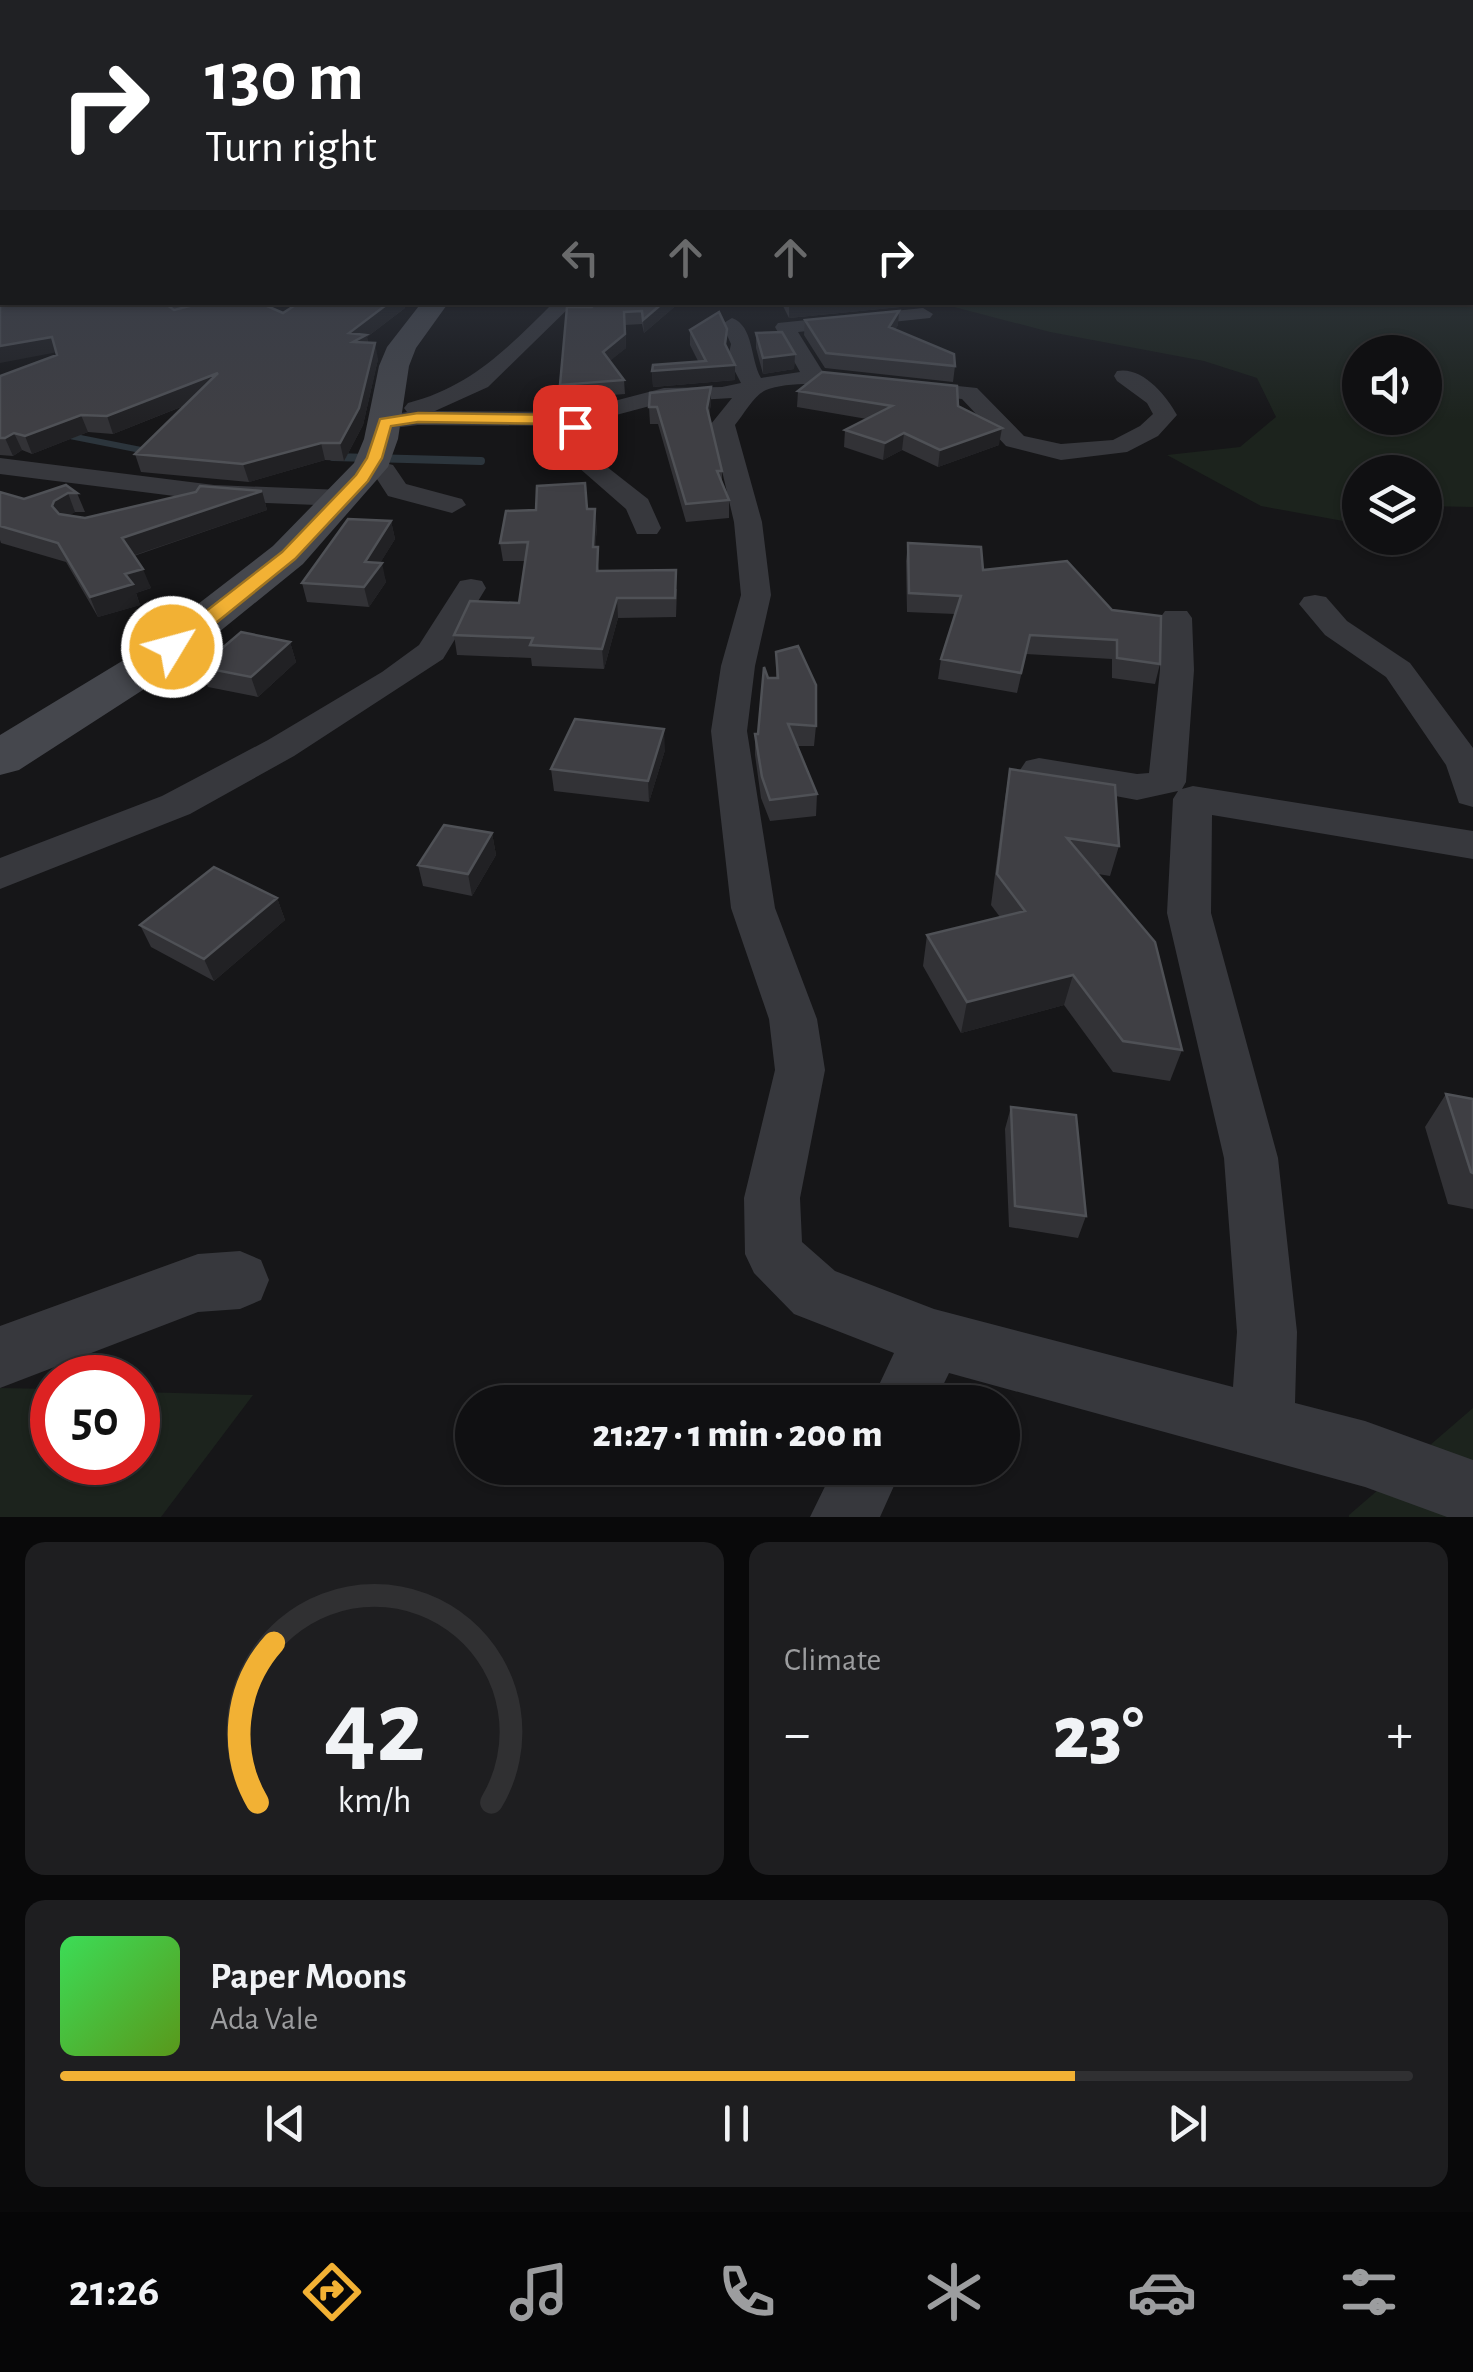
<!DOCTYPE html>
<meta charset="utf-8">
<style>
:root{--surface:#101012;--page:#1e1e20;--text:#f1f3f6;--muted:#9c9d9f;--line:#303032;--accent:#f2b134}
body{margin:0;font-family:"Alegreya Sans",sans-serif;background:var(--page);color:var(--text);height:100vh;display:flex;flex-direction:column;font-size:38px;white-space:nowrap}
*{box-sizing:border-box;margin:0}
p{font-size:32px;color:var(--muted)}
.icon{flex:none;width:55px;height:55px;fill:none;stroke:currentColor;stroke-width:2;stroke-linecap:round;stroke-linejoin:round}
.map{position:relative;height:1517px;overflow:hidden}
.details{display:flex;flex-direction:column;gap:25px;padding:25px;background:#09090a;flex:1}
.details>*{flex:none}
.top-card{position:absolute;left:0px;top:0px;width:1475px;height:305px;box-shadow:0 2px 8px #0004,0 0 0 2px var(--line);background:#202124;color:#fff;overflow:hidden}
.fabs{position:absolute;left:1342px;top:335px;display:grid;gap:20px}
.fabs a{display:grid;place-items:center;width:100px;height:100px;border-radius:50%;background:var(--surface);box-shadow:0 2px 8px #0004,0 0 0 2px var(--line);font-size:50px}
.speed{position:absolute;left:30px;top:1355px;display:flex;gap:20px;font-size:50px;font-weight:700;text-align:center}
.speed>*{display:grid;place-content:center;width:130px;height:130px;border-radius:50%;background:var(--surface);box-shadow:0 2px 8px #0004,0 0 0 2px var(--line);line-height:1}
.speed .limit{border:15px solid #d22;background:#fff;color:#111}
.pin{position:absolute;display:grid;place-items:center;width:85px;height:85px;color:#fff;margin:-42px;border-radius:20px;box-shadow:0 5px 15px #0006}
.me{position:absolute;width:110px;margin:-55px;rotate:53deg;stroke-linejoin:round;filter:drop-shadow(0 0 8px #0008)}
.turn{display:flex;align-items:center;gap:35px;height:210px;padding:0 40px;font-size:45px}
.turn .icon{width:130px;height:130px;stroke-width:2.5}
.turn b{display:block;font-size:70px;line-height:85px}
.lanes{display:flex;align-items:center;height:95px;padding:0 40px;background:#0003;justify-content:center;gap:50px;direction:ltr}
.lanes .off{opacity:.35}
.big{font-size:75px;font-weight:800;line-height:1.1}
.details .widget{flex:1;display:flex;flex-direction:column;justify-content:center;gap:15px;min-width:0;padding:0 35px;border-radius:20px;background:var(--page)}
.details .dial{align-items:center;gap:0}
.dial svg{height:260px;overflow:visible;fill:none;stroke:var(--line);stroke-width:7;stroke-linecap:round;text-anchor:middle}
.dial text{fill:var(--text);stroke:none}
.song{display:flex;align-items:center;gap:30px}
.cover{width:120px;height:120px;border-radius:15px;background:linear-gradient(135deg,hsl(130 70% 55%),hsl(90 70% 35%))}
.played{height:10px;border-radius:5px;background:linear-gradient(90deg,var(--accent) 75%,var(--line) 75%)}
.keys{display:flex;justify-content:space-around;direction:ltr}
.heat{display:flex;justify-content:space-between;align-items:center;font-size:55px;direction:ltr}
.details .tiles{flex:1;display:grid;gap:25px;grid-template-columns:1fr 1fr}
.widget:last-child{grid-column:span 2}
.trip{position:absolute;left:455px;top:1385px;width:565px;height:100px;border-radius:50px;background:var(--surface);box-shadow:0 2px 8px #0004,0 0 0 2px var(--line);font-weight:800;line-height:100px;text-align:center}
.dock{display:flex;height:160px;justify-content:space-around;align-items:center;background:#060607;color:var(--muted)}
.dock .icon{width:70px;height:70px}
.dock .on{color:var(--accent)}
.dock b{font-size:45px;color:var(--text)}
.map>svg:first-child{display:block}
</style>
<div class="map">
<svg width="1473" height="1517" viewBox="0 0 1473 1517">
<rect width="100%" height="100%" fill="#161618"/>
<path fill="#1c231d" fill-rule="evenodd" d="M 1473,223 L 1473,507 L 1425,506 L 1425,472 L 1360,472 L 1360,521 L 1354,523 L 1261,506 L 1167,455 L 1240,447 L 1276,417 L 1257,378 L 1204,361 L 1050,332 L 939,303 L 1472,302 ZM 1360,352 L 1425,352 L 1425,418 L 1360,418 Z
M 0,1388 L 52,1389 L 52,1462 L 138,1462 L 138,1392 L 253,1395 L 161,1517 L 0,1517 Z
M 1473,1408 L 1473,1517 L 1349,1517 L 1349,1515 Z"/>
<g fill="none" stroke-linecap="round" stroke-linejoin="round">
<path stroke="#2c353c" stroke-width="6" d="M 65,435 L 151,452"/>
<path stroke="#2c353c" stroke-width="8" d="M 333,457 L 481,461"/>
<path fill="#37383d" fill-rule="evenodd" d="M 554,302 L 575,302 L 488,387 L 435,411 L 572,412 L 664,388 L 722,387 L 741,383 L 728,358 L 731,344 L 722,324 L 732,318 C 754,326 750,359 761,378 L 800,372 L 775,327 L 778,323 L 923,308 L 933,314 L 930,318 L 798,332 L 823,372 L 977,388 L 1024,436 L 1061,444 L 1113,440 L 1140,426 L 1153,414 L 1147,403 L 1117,381 L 1114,376 L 1117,371 C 1142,366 1166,395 1177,415 L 1158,436 L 1127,452 L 1061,460 L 1006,446 L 962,399 C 916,395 806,374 766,390 C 754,395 744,414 735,425 L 762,522 L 771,595 L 755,666 L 747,731 L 775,908 L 817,1019 L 825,1070 L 800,1198 L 802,1242 L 835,1271 L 934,1309 L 1233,1387 L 1237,1332 L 1224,1158 L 1167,913 L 1173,799 L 1178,791 L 1137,800 L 1039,782 L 1026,779 L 1020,770 L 1026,761 L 1039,758 L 1137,774 L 1149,773 L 1160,670 L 1160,618 L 1165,611 L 1187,611 L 1192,618 L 1194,670 L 1186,782 L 1182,789 L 1193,786 L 1473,831 L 1473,859 L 1212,815 L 1211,913 L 1278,1158 L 1297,1332 L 1295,1403 L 1365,1421 L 1473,1460 L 1473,1517 L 1447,1517 L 1365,1487 L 949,1373 L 935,1402 L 871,1402 L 894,1353 L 794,1314 L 754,1273 L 745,1254 L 744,1198 L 775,1070 L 769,1019 L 731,908 L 711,731 L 721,666 L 741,595 L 734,522 L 711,424 L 732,398 L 665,402 L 586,423 L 602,463 L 648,499 L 661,528 L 657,534 L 637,534 L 626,509 L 578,467 L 563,426 L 418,425 L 385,429 L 373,422 L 376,417 L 407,412 L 404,408 L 408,403 C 471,387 509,347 554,302 Z
M 0,458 L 214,485 L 342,490 L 356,498 L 342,506 L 214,501 L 0,474 Z
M 370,459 L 393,465 L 406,484 L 462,499 L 466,505 L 452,513 L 388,496 L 375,476 L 361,472 L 357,467 Z
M 471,579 L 482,581 L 486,588 L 443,659 L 294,756 L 190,814 L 0,889 L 0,858 L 162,796 L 268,740 L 382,672 L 419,645 L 460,581 Z
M 1315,595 L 1326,597 L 1347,621 L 1410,663 L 1473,748 L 1473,807 L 1459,803 L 1446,765 L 1386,677 L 1325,635 L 1299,604 L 1304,597 Z
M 240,1251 L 261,1260 L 269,1280 L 261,1300 L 240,1309 L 198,1312 L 0,1388 L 0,1326 L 198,1254 Z
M 834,1468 L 902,1468 L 880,1517 L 810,1517 Z"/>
<path fill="#37383d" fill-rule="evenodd" d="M 0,293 L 2,302 L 13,302 L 11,306 L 0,308 Z
M 31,302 L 197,302 L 185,309 L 43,309 Z"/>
<path fill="#45474d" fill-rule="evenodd" d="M 422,302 L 449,302 L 416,348 L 409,366 L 398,439 L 388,467 L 303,564 L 166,675 L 19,770 L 0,775 L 0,735 L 132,655 L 273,546 L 354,463 L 364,439 L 379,366 L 387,347 Z"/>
</g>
<path fill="#323236" d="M 300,302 L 407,302 L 404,304 L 405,308 L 367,337 L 368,343 L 378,359 L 363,425 L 344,461 L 325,460 L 249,482 L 141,472 L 135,454 L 186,405 L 113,434 L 88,432 L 32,454 L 22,450 L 13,456 L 0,455 L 0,376 L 57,355 L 56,353 L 174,310 L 283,313 Z
M 680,302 L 644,333 L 642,324 L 625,325 L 626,348 L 609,361 L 624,380 L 625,394 L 562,399 L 560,385 L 567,307 Z
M 781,302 L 912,302 L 910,306 L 789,318 Z
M 805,320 L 898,325 L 895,329 L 955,366 L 953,382 L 825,368 L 804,335 Z
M 690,330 L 727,348 L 735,380 L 653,387 L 652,371 L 698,361 L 690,345 Z
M 756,333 L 795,354 L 794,369 L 763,374 L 756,348 Z
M 711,387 L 711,403 L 709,416 L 722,471 L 722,484 L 729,500 L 729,518 L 686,522 L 658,424 L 650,424 L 649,407 Z
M 798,391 L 958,406 L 999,445 L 938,467 L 902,450 L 883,460 L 844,447 L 845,430 L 867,419 L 797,407 Z
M 66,485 L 77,493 L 85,512 L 75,512 L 69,515 L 85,518 L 262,491 L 267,510 L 134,556 L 151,588 L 136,593 L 140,605 L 98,617 L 66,562 L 1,543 L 0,540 L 0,492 L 24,499 Z
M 587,509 L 597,527 L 595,547 L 599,571 L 677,589 L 676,617 L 618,618 L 604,669 L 532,666 L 531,658 L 457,655 L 454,635 L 519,603 L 525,561 L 503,561 L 500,543 Z
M 391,521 L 395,539 L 380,563 L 386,582 L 369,607 L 307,602 L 302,583 Z
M 908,543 L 983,570 L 1067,561 L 1160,664 L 1155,684 L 1112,678 L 1112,659 L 1026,654 L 1017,693 L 938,679 L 941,659 L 955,614 L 907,612 L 906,561 Z
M 290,642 L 296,662 L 258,697 L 208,687 L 200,667 Z
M 776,652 L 816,726 L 814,746 L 797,746 L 817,794 L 816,816 L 770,821 L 761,798 L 755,755 L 755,734 L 758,734 L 768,678 L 776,678 Z
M 665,750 L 649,802 L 554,791 L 551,769 Z
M 1010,769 L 1119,846 L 1110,876 L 1098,874 L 1182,1050 L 1170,1081 L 1113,1072 L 1064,1005 L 961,1033 L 923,966 L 927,935 L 1000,917 L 991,905 L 1005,798 Z
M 492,833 L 496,855 L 472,896 L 423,886 L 418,865 Z
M 277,898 L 285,920 L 214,981 L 151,947 L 140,925 Z
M 1446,1094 L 1473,1099 L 1473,1209 L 1448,1204 L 1425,1127 Z
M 1011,1107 L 1086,1216 L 1078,1238 L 1009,1227 L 1005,1129 Z"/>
<path fill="#212124" d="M 390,302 L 407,302 L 404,304 L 405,308 L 367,337 L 369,351 L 356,358 L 349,333 Z
M 664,302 L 680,302 L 644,333 L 643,320 Z
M 789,302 L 912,302 L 910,306 L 789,318 Z
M 899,311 L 898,325 L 888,342 L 889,327 Z
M 624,312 L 626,348 L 604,366 L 603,352 Z
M 52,337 L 58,352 L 0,363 L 0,346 Z
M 375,343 L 378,359 L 363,425 L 344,461 L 340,443 Z
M 795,354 L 794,369 L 763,374 L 763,358 Z
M 735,365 L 735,380 L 653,387 L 652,371 Z
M 218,373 L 223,390 L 113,434 L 107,416 Z
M 711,387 L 711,403 L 707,425 L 707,408 Z
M 81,415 L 88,432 L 32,454 L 25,436 Z
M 1002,428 L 999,445 L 938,467 L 940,450 Z
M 14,433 L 22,450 L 13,456 L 5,438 Z
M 904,433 L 902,450 L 883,460 L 885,443 Z
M 321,443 L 325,460 L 249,482 L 243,464 Z
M 262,491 L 267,510 L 129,557 L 122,538 Z
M 68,493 L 75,512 L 61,520 L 52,506 L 54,501 Z
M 595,509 L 597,527 L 594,566 L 593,547 Z
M 391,521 L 395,539 L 371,578 L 382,563 L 386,582 L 369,607 L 364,587 L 365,562 Z
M 143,569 L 151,588 L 136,593 L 140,605 L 98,617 L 90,597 L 125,574 Z
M 617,598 L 618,618 L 604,669 L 602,649 Z
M 290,642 L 296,662 L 258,697 L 251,677 Z
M 664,729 L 665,750 L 649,802 L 648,781 Z
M 492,833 L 496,855 L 472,896 L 468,874 Z
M 277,898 L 285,920 L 214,981 L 204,959 Z
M 1073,975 L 1064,1005 L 961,1033 L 967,1002 Z"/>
<path fill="#3f3f44" stroke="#4f5156" stroke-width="2.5" d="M 0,208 L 2,208 L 2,241 L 0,241 Z
M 0,301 L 163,302 L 174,310 L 206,302 L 258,302 L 283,313 L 300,302 L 390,302 L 349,333 L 366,335 L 353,342 L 375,343 L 359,408 L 340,443 L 321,443 L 243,464 L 135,454 L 218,373 L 107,416 L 81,415 L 25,436 L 14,433 L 5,438 L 0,438 L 0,376 L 57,355 L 52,337 L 0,346 Z
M 595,302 L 664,302 L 643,320 L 642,311 L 624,312 L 625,334 L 603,352 L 624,380 L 560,385 L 567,307 L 592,307 Z
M 899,311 L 889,327 L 954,354 L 955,366 L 826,353 L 805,320 Z
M 719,312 L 727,329 L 725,344 L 735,365 L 652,371 L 653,365 L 706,361 L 690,330 Z
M 782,332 L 795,354 L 763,358 L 756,333 Z
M 822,372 L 957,386 L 958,406 L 1002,428 L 940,450 L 904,433 L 885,443 L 845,430 L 892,406 L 798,391 Z
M 711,387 L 707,408 L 722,471 L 717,471 L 729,500 L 686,504 L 657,407 L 649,407 L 650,393 Z
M 585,483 L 587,509 L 595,509 L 593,547 L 598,547 L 597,571 L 676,570 L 675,598 L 617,598 L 602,649 L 530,645 L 533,638 L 454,635 L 470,601 L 519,603 L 528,542 L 500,543 L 506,511 L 536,510 L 537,486 Z
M 66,485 L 77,493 L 68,493 L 54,501 L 52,506 L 59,514 L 85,518 L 196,492 L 200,486 L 262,491 L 122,538 L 143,569 L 125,574 L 133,584 L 90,597 L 58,543 L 0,526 L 0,492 L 24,499 Z
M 348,519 L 391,521 L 365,562 L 382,563 L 364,587 L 302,583 Z
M 908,543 L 981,547 L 983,570 L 1067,561 L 1112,610 L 1161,616 L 1160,664 L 1117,658 L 1117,640 L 1030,635 L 1021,673 L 941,659 L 961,596 L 909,593 Z
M 241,632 L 290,642 L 251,677 L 200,667 Z
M 798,646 L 816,685 L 816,726 L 788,724 L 817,794 L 770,800 L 762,777 L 755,734 L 758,734 L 764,667 L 768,678 L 778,678 L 776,652 Z
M 575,719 L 664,729 L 648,781 L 551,769 Z
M 1010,769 L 1115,785 L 1119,846 L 1067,838 L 1155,942 L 1182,1050 L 1123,1041 L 1073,975 L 967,1002 L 927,935 L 1025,911 L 997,874 Z
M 444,825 L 492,833 L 468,874 L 418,865 Z
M 214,867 L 277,898 L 204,959 L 140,925 Z
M 1446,1094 L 1473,1099 L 1473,1173 L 1471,1172 Z
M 1011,1107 L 1076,1115 L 1086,1216 L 1015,1206 Z"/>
<linearGradient id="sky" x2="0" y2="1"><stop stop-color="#0c0c0d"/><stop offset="0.5" stop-color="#363c48"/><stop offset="1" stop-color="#363c48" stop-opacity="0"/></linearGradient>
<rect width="1473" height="420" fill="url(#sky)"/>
<path fill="#f2b134" stroke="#9d7322" stroke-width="2.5" d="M 418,413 L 572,415 L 582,427 L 575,431 L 566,424 L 418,422 L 391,426 L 382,458 L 368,481 L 295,559 L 180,652 L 165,652 L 165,643 L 282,552 L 356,475 L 367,458 L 380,419 Z"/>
</svg>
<div class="fabs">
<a><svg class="icon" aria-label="sound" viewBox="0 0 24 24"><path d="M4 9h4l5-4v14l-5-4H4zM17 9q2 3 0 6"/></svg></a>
<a><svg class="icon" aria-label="layers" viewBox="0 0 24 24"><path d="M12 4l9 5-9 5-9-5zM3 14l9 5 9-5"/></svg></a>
</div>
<div class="speed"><div class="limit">50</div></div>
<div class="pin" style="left:575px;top:427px;background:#d93025"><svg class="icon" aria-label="arrive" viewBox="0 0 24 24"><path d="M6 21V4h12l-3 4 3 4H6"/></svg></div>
<svg class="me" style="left:172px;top:647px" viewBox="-20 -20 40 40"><circle r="17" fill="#f2b134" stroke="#fff" stroke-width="3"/><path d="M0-11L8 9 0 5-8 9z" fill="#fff"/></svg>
<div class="trip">21:27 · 1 min · 200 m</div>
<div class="top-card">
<div class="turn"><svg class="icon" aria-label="right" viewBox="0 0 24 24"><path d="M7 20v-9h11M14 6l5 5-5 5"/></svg><div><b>130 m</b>Turn right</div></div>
<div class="lanes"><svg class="icon off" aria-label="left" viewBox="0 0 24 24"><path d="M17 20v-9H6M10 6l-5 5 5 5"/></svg><svg class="icon off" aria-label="ahead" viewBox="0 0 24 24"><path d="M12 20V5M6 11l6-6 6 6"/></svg><svg class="icon off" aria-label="ahead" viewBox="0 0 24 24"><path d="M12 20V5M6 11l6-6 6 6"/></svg><svg class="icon" aria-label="right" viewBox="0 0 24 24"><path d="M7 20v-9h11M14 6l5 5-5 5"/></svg></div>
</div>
</div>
<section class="details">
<div class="tiles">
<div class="widget dial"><svg viewBox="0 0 100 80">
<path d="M14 69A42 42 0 1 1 86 69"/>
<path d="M14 69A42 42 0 0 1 19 20" stroke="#f2b134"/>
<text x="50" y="56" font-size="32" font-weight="700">42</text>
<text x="50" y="72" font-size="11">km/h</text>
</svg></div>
<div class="widget"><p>Climate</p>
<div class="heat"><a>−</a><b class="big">23°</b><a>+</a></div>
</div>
<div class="widget">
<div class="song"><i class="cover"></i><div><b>Paper Moons</b><p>Ada Vale</p></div></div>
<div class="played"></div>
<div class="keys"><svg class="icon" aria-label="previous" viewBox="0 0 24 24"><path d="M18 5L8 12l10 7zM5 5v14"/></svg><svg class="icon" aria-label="pause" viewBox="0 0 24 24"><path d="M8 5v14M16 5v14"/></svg><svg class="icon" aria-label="next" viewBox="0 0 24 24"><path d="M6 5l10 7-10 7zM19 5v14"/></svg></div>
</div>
</div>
</section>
<nav class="dock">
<b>21:26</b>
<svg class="icon on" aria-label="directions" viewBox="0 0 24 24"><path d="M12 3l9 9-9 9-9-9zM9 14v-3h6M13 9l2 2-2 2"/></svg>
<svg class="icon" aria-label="music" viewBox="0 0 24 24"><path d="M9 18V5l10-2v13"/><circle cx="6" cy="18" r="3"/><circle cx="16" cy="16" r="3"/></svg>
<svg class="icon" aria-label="phone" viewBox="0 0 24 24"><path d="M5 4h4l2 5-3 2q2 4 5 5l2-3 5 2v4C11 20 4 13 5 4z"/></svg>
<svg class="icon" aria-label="climate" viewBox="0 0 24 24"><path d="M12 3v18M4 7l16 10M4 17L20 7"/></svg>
<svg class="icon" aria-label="car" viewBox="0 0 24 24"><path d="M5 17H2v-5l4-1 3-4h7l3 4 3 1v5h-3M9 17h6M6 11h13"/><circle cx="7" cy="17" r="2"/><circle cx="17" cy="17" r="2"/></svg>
<svg class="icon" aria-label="filters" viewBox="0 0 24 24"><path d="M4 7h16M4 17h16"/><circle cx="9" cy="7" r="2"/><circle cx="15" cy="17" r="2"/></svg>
</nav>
